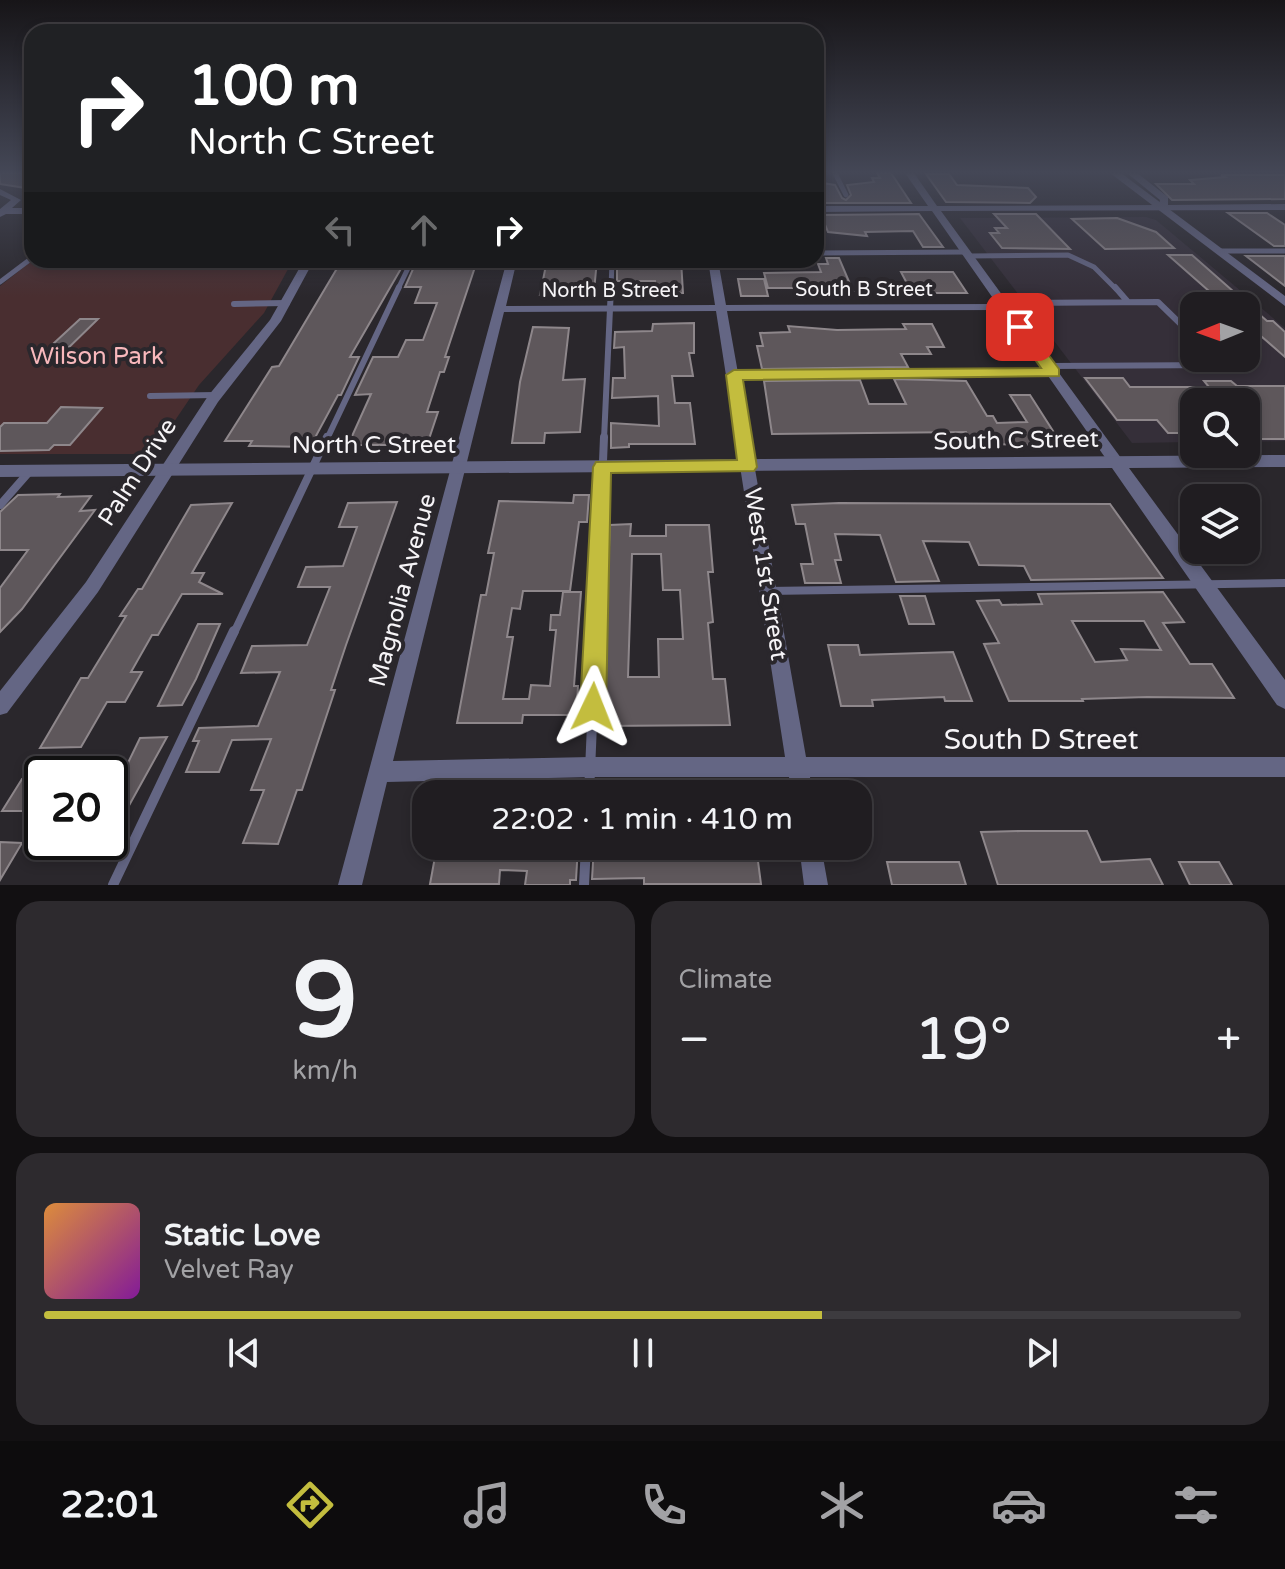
<!DOCTYPE html>
<meta charset="utf-8">
<style>
:root{--surface:#201d21;--page:#2d2a2e;--text:#f1f3f6;--muted:#a2a2a5;--line:#3d3b3f;--accent:#c3bd3e}
body{margin:0;font-family:"Varela Round",sans-serif;background:var(--page);color:var(--text);height:100vh;display:flex;flex-direction:column;font-size:30px;white-space:nowrap}
*{box-sizing:border-box;margin:0}
p{font-size:26px;color:var(--muted)}
.icon{flex:none;width:44px;height:44px;fill:none;stroke:currentColor;stroke-width:2;stroke-linecap:round;stroke-linejoin:round}
.map{position:relative;height:885px;overflow:hidden}
.drawer{display:flex;flex-direction:column;gap:16px;padding:16px;background:#121012;flex:1}
.drawer>*{flex:none}
.top-card{position:absolute;left:24px;top:24px;width:800px;height:244px;border-radius:24px;box-shadow:0 4px 12px #0003,0 0 0 2px var(--line);background:#202124;color:#fff;overflow:hidden}
.needle{width:52px;rotate:269deg}
.fabs{position:absolute;left:1180px;top:292px;display:grid;gap:16px}
.fabs a{display:grid;place-items:center;width:80px;height:80px;border-radius:16px;background:var(--surface);box-shadow:0 4px 12px #0003,0 0 0 2px var(--line);font-size:40px}
.speed{position:absolute;left:24px;top:756px;display:flex;gap:16px;font-size:40px;font-weight:700;text-align:center}
.speed>*{display:grid;place-content:center;width:104px;height:104px;border-radius:50%;background:var(--surface);box-shadow:0 4px 12px #0003,0 0 0 2px var(--line);line-height:1}
.speed .limit{border:4px solid #111;border-radius:12px;background:#fff;color:#111}
.pin{position:absolute;display:grid;place-items:center;width:68px;height:68px;color:#fff;margin:-34px;border-radius:16px;box-shadow:0 4px 12px #0006}
.me{position:absolute;width:88px;margin:-44px;rotate:2deg;stroke-linejoin:round;filter:drop-shadow(0 0 6px #0008)}
.turn{display:flex;align-items:center;gap:28px;height:168px;padding:0 32px;font-size:36px}
.turn .icon{width:104px;height:104px;stroke-width:2.5}
.turn b{display:block;font-size:56px;line-height:68px}
.lanes{display:flex;align-items:center;height:76px;padding:0 32px;background:#0003;justify-content:center;gap:40px;direction:ltr}
.lanes .off{opacity:.35}
.big{font-size:60px;font-weight:600;line-height:1.1}
.drawer .card{flex:1;display:flex;flex-direction:column;justify-content:center;gap:12px;min-width:0;padding:0 28px;border-radius:24px;background:var(--page)}
.drawer .dial{align-items:center;gap:0}
.dial b{font-size:104px;line-height:1}
.song{display:flex;align-items:center;gap:24px}
.cover{width:96px;height:96px;border-radius:12px;background:linear-gradient(135deg,hsl(30 70% 55%),hsl(290 70% 35%))}
.played{height:8px;border-radius:4px;background:linear-gradient(90deg,var(--accent) 65%,var(--line) 65%)}
.keys{display:flex;justify-content:space-around;direction:ltr}
.heat{display:flex;justify-content:space-between;align-items:center;font-size:44px;direction:ltr}
.drawer .tiles{flex:1;display:grid;gap:16px;grid-template-columns:1fr 1fr}
.card:last-child{grid-column:span 2}
.trip{position:absolute;left:412px;top:780px;width:460px;height:80px;border-radius:24px;background:var(--surface);box-shadow:0 4px 12px #0003,0 0 0 2px var(--line);font-weight:600;line-height:80px;text-align:center}
.dock{display:flex;height:128px;justify-content:space-around;align-items:center;background:#0d0c0d;color:var(--muted)}
.dock .icon{width:56px;height:56px}
.dock .active{color:var(--accent)}
.dock b{font-size:36px;color:var(--text)}
.map>svg:first-child{display:block}
</style>
<div class="map">
<svg width="1285" height="885" viewBox="0 0 1285 885">
<rect width="100%" height="100%" fill="#2a272c"/>
<path fill="#352f39" fill-rule="evenodd" d="M 1146,217 L 1156,220 L 1285,328 L 1285,441 L 1246,442 L 1246,402 L 1194,402 L 1194,442 L 1132,443 L 960,218 ZM 1194,306 L 1246,306 L 1246,358 L 1194,358 Z"/>
<path fill="#492e30" d="M 33,260 L 293,260 L 264,313 L 199,385 L 159,444 L 139,454 L 0,454 L 0,286 Z"/>
<path fill="#5e575b" stroke="#8e878b" stroke-width="2" fill-rule="evenodd" d="M 0,173 L 32,173 L 32,189 L 0,184 Z
M 877,173 L 891,173 L 911,203 L 816,203 L 816,182 L 835,185 L 842,198 L 846,200 L 851,195 L 847,185 L 874,182 L 872,178 L 880,178 Z
M 926,174 L 949,174 L 957,185 L 1028,188 L 1036,197 L 1030,203 L 946,202 Z
M 1221,175 L 1285,175 L 1285,199 L 1172,200 L 1156,184 L 1194,184 L 1190,180 L 1225,177 Z
M 1228,213 L 1267,213 L 1285,225 L 1285,246 L 1274,246 Z
M 919,214 L 943,247 L 923,247 L 913,231 L 865,232 L 867,236 L 828,232 L 821,215 Z
M 994,214 L 1036,214 L 1070,249 L 1002,248 L 990,233 L 999,233 L 995,228 L 1007,228 Z
M 1117,218 L 1156,232 L 1174,248 L 1105,249 L 1072,219 Z
M 1168,255 L 1192,255 L 1267,321 L 1273,321 L 1285,332 L 1285,357 L 1246,323 L 1246,306 L 1226,306 Z
M 1246,256 L 1285,256 L 1285,286 Z
M 826,258 L 839,258 L 853,291 L 823,291 L 825,297 L 802,297 L 799,288 L 768,288 L 764,273 L 821,272 L 818,264 L 828,264 Z
M 342,260 L 406,260 L 350,357 L 359,357 L 341,395 L 338,395 L 310,447 L 249,446 L 252,441 L 225,441 L 272,367 L 279,366 Z
M 417,260 L 432,261 L 431,265 L 459,265 L 461,261 L 477,261 L 445,357 L 449,357 L 444,372 L 440,372 L 427,412 L 438,412 L 427,445 L 348,445 L 371,394 L 355,395 L 373,357 L 398,357 L 406,340 L 423,340 L 437,303 L 415,303 L 421,287 L 405,287 Z
M 547,260 L 597,260 L 594,291 L 540,295 Z
M 617,260 L 681,260 L 683,293 L 656,294 L 655,281 L 617,281 Z
M 901,272 L 953,272 L 967,293 L 912,293 Z
M 738,279 L 764,279 L 768,296 L 741,296 Z
M 80,319 L 98,319 L 60,356 L 40,356 Z
M 694,323 L 694,353 L 689,353 L 693,376 L 672,376 L 675,403 L 690,403 L 695,444 L 629,444 L 629,447 L 611,448 L 611,423 L 659,426 L 658,396 L 612,398 L 613,378 L 625,378 L 624,347 L 614,348 L 615,332 L 652,331 L 653,324 Z
M 903,324 L 932,324 L 944,347 L 927,347 L 931,354 L 901,354 L 908,367 L 762,369 L 757,346 L 763,346 L 760,333 L 790,332 L 788,326 L 837,330 L 906,329 Z
M 533,327 L 569,328 L 563,380 L 585,379 L 580,432 L 545,433 L 544,443 L 512,443 L 520,382 Z
M 1085,378 L 1123,378 L 1130,387 L 1209,387 L 1204,381 L 1231,381 L 1237,386 L 1285,386 L 1285,439 L 1260,439 L 1254,433 L 1246,433 L 1246,402 L 1194,402 L 1194,433 L 1168,433 L 1157,420 L 1117,420 Z
M 894,379 L 966,381 L 987,416 L 993,416 L 997,423 L 1027,422 L 1010,395 L 1030,395 L 1062,445 L 972,444 L 966,432 L 772,434 L 764,381 L 860,380 L 869,404 L 906,404 Z
M 61,407 L 102,408 L 70,445 L 54,445 L 49,450 L 0,451 L 0,427 L 4,423 L 47,423 Z
M 60,494 L 58,497 L 91,496 L 80,511 L 95,510 L 22,609 L 0,632 L 0,588 L 28,550 L 0,550 L 0,512 L 18,495 Z
M 574,495 L 589,495 L 587,522 L 579,522 L 570,591 L 523,591 L 520,609 L 512,608 L 507,637 L 513,637 L 503,699 L 529,699 L 531,685 L 550,686 L 556,630 L 550,630 L 551,615 L 560,615 L 563,592 L 581,592 L 574,686 L 578,686 L 576,715 L 523,715 L 522,723 L 457,723 L 481,595 L 486,595 L 494,553 L 488,553 L 499,501 L 573,503 Z
M 397,502 L 346,645 L 331,690 L 335,690 L 302,790 L 297,790 L 278,844 L 243,843 L 264,790 L 251,790 L 271,739 L 232,740 L 219,772 L 186,772 L 199,741 L 193,741 L 199,728 L 258,726 L 280,672 L 241,673 L 252,646 L 307,645 L 330,587 L 298,587 L 306,567 L 343,566 L 357,527 L 339,527 L 348,503 Z
M 232,503 L 192,573 L 204,573 L 199,582 L 223,594 L 182,594 L 158,635 L 152,635 L 131,672 L 142,672 L 125,702 L 107,702 L 81,747 L 40,748 L 81,678 L 88,678 L 126,616 L 120,616 L 138,589 L 142,589 L 191,505 Z
M 839,503 L 1110,504 L 1163,578 L 1031,580 L 1024,566 L 979,565 L 969,542 L 923,541 L 939,581 L 896,582 L 880,535 L 835,534 L 841,560 L 835,560 L 841,583 L 805,583 L 801,564 L 813,564 L 805,524 L 796,524 L 792,505 Z
M 631,524 L 630,536 L 666,536 L 666,525 L 709,525 L 713,572 L 708,572 L 713,622 L 708,623 L 713,679 L 725,679 L 730,725 L 601,726 L 610,525 ZM 632,554 L 661,554 L 663,590 L 680,590 L 683,639 L 658,639 L 659,677 L 628,677 Z
M 1163,592 L 1184,622 L 1163,623 L 1190,664 L 1212,664 L 1234,698 L 1147,697 L 1082,699 L 1083,701 L 1009,701 L 984,644 L 999,643 L 977,601 L 999,600 L 1002,605 L 1042,604 L 1038,594 ZM 1072,621 L 1144,621 L 1161,650 L 1121,649 L 1127,660 L 1095,662 Z
M 900,596 L 925,596 L 934,624 L 909,624 Z
M 198,624 L 220,624 L 196,679 L 182,705 L 158,706 Z
M 828,645 L 858,645 L 860,655 L 953,652 L 972,701 L 945,701 L 944,697 L 872,700 L 873,706 L 841,706 Z
M 167,737 L 121,820 L 110,820 L 110,800 L 140,738 Z
M 22,779 L 42,779 L 42,811 L 2,811 Z
M 1021,831 L 1087,831 L 1101,862 L 1150,859 L 1163,885 L 998,885 L 981,832 Z
M 0,842 L 22,843 L 0,880 Z
M 437,846 L 578,846 L 576,880 L 570,880 L 570,885 L 525,885 L 527,871 L 500,870 L 499,884 L 430,884 Z
M 594,846 L 638,846 L 638,860 L 686,860 L 685,846 L 756,846 L 761,884 L 644,884 L 644,878 L 592,879 Z
M 887,862 L 959,862 L 966,885 L 892,885 Z
M 1179,862 L 1219,862 L 1232,885 L 1190,885 Z"/>
<g fill="none" stroke-linecap="round" stroke-linejoin="round">
<path stroke="#646684" stroke-width="5" d="M 835,173 L 846,195
M 1221,251 L 1285,251
M 816,253 L 966,252
M 969,256 L 1068,255 L 1094,267 L 1116,289
M 0,282 L 32,258
M 398,289 L 412,260
M 611,289 L 612,260"/>
<path stroke="#646684" stroke-width="6" d="M 1115,287 L 1128,302
M 1002,303 L 1158,302 L 1194,337
M 234,304 L 287,303
M 1049,366 L 1222,365 L 1215,358
M 734,375 L 1052,372
M 150,396 L 216,395
M 327,439 L 399,287
M 604,439 L 611,287"/>
<path stroke="#646684" stroke-width="8" d="M 0,505 L 29,472
M 768,591 L 1285,583
M 234,633 L 327,437
M 596,633 L 604,437"/>
<path stroke="#646684" stroke-width="10" d="M 589,794 L 596,631
M 113,885 L 234,631
M 584,885 L 586,846"/>
<path fill="#646684" fill-rule="evenodd" d="M 905,173 L 914,173 L 937,206 L 1159,205 L 1160,200 L 1127,173 L 1137,173 L 1168,197 L 1168,205 L 1285,204 L 1285,210 L 941,211 L 1121,458 L 1123,462 L 1116,467 L 1111,466 L 1002,310 L 727,311 L 806,757 L 1285,757 L 1285,777 L 810,777 L 813,794 L 791,794 L 789,777 L 590,777 L 387,782 L 362,885 L 338,885 L 507,260 L 517,260 L 506,306 L 715,305 L 708,260 L 718,260 L 726,305 L 997,304 L 932,211 L 816,212 L 816,206 L 928,206 ZM 716,311 L 785,757 L 590,757 L 393,761 L 504,312 Z
M 0,189 L 21,200 L 12,208 L 32,208 L 32,214 L 6,214 L 0,217 L 0,209 L 11,200 L 0,195 Z
M 304,260 L 314,260 L 281,321 L 218,402 L 98,592 L 7,713 L 0,715 L 0,691 L 86,582 L 208,396 L 270,320 Z
M 799,846 L 821,846 L 828,885 L 804,885 Z"/>
<path fill="#646684" fill-rule="evenodd" d="M 1110,173 L 1121,173 L 1285,296 L 1285,306 Z
M 1285,455 L 1285,467 L 1129,468 L 1285,680 L 1285,709 L 1277,705 L 1112,468 L 0,477 L 0,465 Z"/>
</g>
<linearGradient id="sky" x2="0" y2="1"><stop stop-color="#171518"/><stop offset="0.58" stop-color="#444756"/><stop offset="1" stop-color="#444756" stop-opacity="0"/></linearGradient>
<rect width="1285" height="297" fill="url(#sky)"/>
<path fill="#c3bd3e" stroke="#7f7b28" stroke-width="2" d="M 1020,322 L 1025,323 L 1059,369 L 1059,376 L 743,380 L 757,467 L 754,471 L 611,473 L 606,707 L 602,715 L 593,719 L 584,715 L 580,707 L 593,467 L 596,462 L 737,460 L 726,375 L 734,370 L 1041,368 L 1012,327 Z"/>
<g text-anchor="middle" stroke-width="8" stroke-linejoin="round" paint-order="stroke">
<g font-size="20" fill="#f6f4f7" stroke="#2a272c">
<text x="864" y="296">South B Street</text>
<text x="610" y="297">North B Street</text>
</g>
<g font-size="24" fill="#f8b8bc" stroke="#2a272c">
<text x="97" y="364">Wilson Park</text>
</g>
<g font-size="24" fill="#f6f4f7" stroke="#2a272c">
<text transform="translate(1016 440) rotate(-1)" y="8">South C Street</text>
<text x="374" y="453">North C Street</text>
<text transform="translate(137 472) rotate(-57)" y="8">Palm Drive</text>
<text transform="translate(766 574) rotate(81)" y="8">West 1st Street</text>
<text transform="translate(402 590) rotate(-75)" y="8">Magnolia Avenue</text>
</g>
<g font-size="28" fill="#f6f4f7" stroke="#2a272c">
<text x="1041" y="749">South D Street</text>
</g>
</g>
</svg>
<div class="fabs">
<a><svg class="needle" viewBox="-14 -14 28 28"><path d="M0-13l5 13h-10z" fill="#e53935"/><path d="M0 13l5-13h-10z" fill="#a2a2a5"/></svg></a>
<a><svg class="icon" aria-label="search" viewBox="0 0 24 24"><circle cx="10" cy="10" r="6"/><path d="M15 15l6 6"/></svg></a>
<a><svg class="icon" aria-label="layers" viewBox="0 0 24 24"><path d="M12 4l9 5-9 5-9-5zM3 14l9 5 9-5"/></svg></a>
</div>
<div class="speed"><div class="limit">20</div></div>
<div class="pin" style="left:1020px;top:327px;background:#d93025"><svg class="icon" aria-label="arrive" viewBox="0 0 24 24"><path d="M6 21V4h12l-3 4 3 4H6"/></svg></div>
<svg class="me" style="left:593px;top:707px" viewBox="-20 -20 40 40"><path d="M0-17L14 15 0 8-14 15z" fill="#c3bd3e" stroke="#fff" stroke-width="4"/></svg>
<div class="trip">22:02 · 1 min · 410 m</div>
<div class="top-card">
<div class="turn"><svg class="icon" aria-label="right" viewBox="0 0 24 24"><path d="M7 20v-9h11M14 6l5 5-5 5"/></svg><div><b>100 m</b>North C Street</div></div>
<div class="lanes"><svg class="icon off" aria-label="left" viewBox="0 0 24 24"><path d="M17 20v-9H6M10 6l-5 5 5 5"/></svg><svg class="icon off" aria-label="ahead" viewBox="0 0 24 24"><path d="M12 20V5M6 11l6-6 6 6"/></svg><svg class="icon" aria-label="right" viewBox="0 0 24 24"><path d="M7 20v-9h11M14 6l5 5-5 5"/></svg></div>
</div>
</div>
<section class="drawer">
<div class="tiles">
<div class="card dial"><b>9</b><p>km/h</p></div>
<div class="card"><p>Climate</p>
<div class="heat"><a>−</a><b class="big">19°</b><a>+</a></div>
</div>
<div class="card">
<div class="song"><i class="cover"></i><div><b>Static Love</b><p>Velvet Ray</p></div></div>
<div class="played"></div>
<div class="keys"><svg class="icon" aria-label="previous" viewBox="0 0 24 24"><path d="M18 5L8 12l10 7zM5 5v14"/></svg><svg class="icon" aria-label="pause" viewBox="0 0 24 24"><path d="M8 5v14M16 5v14"/></svg><svg class="icon" aria-label="next" viewBox="0 0 24 24"><path d="M6 5l10 7-10 7zM19 5v14"/></svg></div>
</div>
</div>
</section>
<nav class="dock">
<b>22:01</b>
<svg class="icon active" aria-label="directions" viewBox="0 0 24 24"><path d="M12 3l9 9-9 9-9-9zM9 14v-3h6M13 9l2 2-2 2"/></svg>
<svg class="icon" aria-label="music" viewBox="0 0 24 24"><path d="M9 18V5l10-2v13"/><circle cx="6" cy="18" r="3"/><circle cx="16" cy="16" r="3"/></svg>
<svg class="icon" aria-label="phone" viewBox="0 0 24 24"><path d="M5 4h4l2 5-3 2q2 4 5 5l2-3 5 2v4C11 20 4 13 5 4z"/></svg>
<svg class="icon" aria-label="climate" viewBox="0 0 24 24"><path d="M12 3v18M4 7l16 10M4 17L20 7"/></svg>
<svg class="icon" aria-label="car" viewBox="0 0 24 24"><path d="M5 17H2v-5l4-1 3-4h7l3 4 3 1v5h-3M9 17h6M6 11h13"/><circle cx="7" cy="17" r="2"/><circle cx="17" cy="17" r="2"/></svg>
<svg class="icon" aria-label="filters" viewBox="0 0 24 24"><path d="M4 7h16M4 17h16"/><circle cx="9" cy="7" r="2"/><circle cx="15" cy="17" r="2"/></svg>
</nav>
